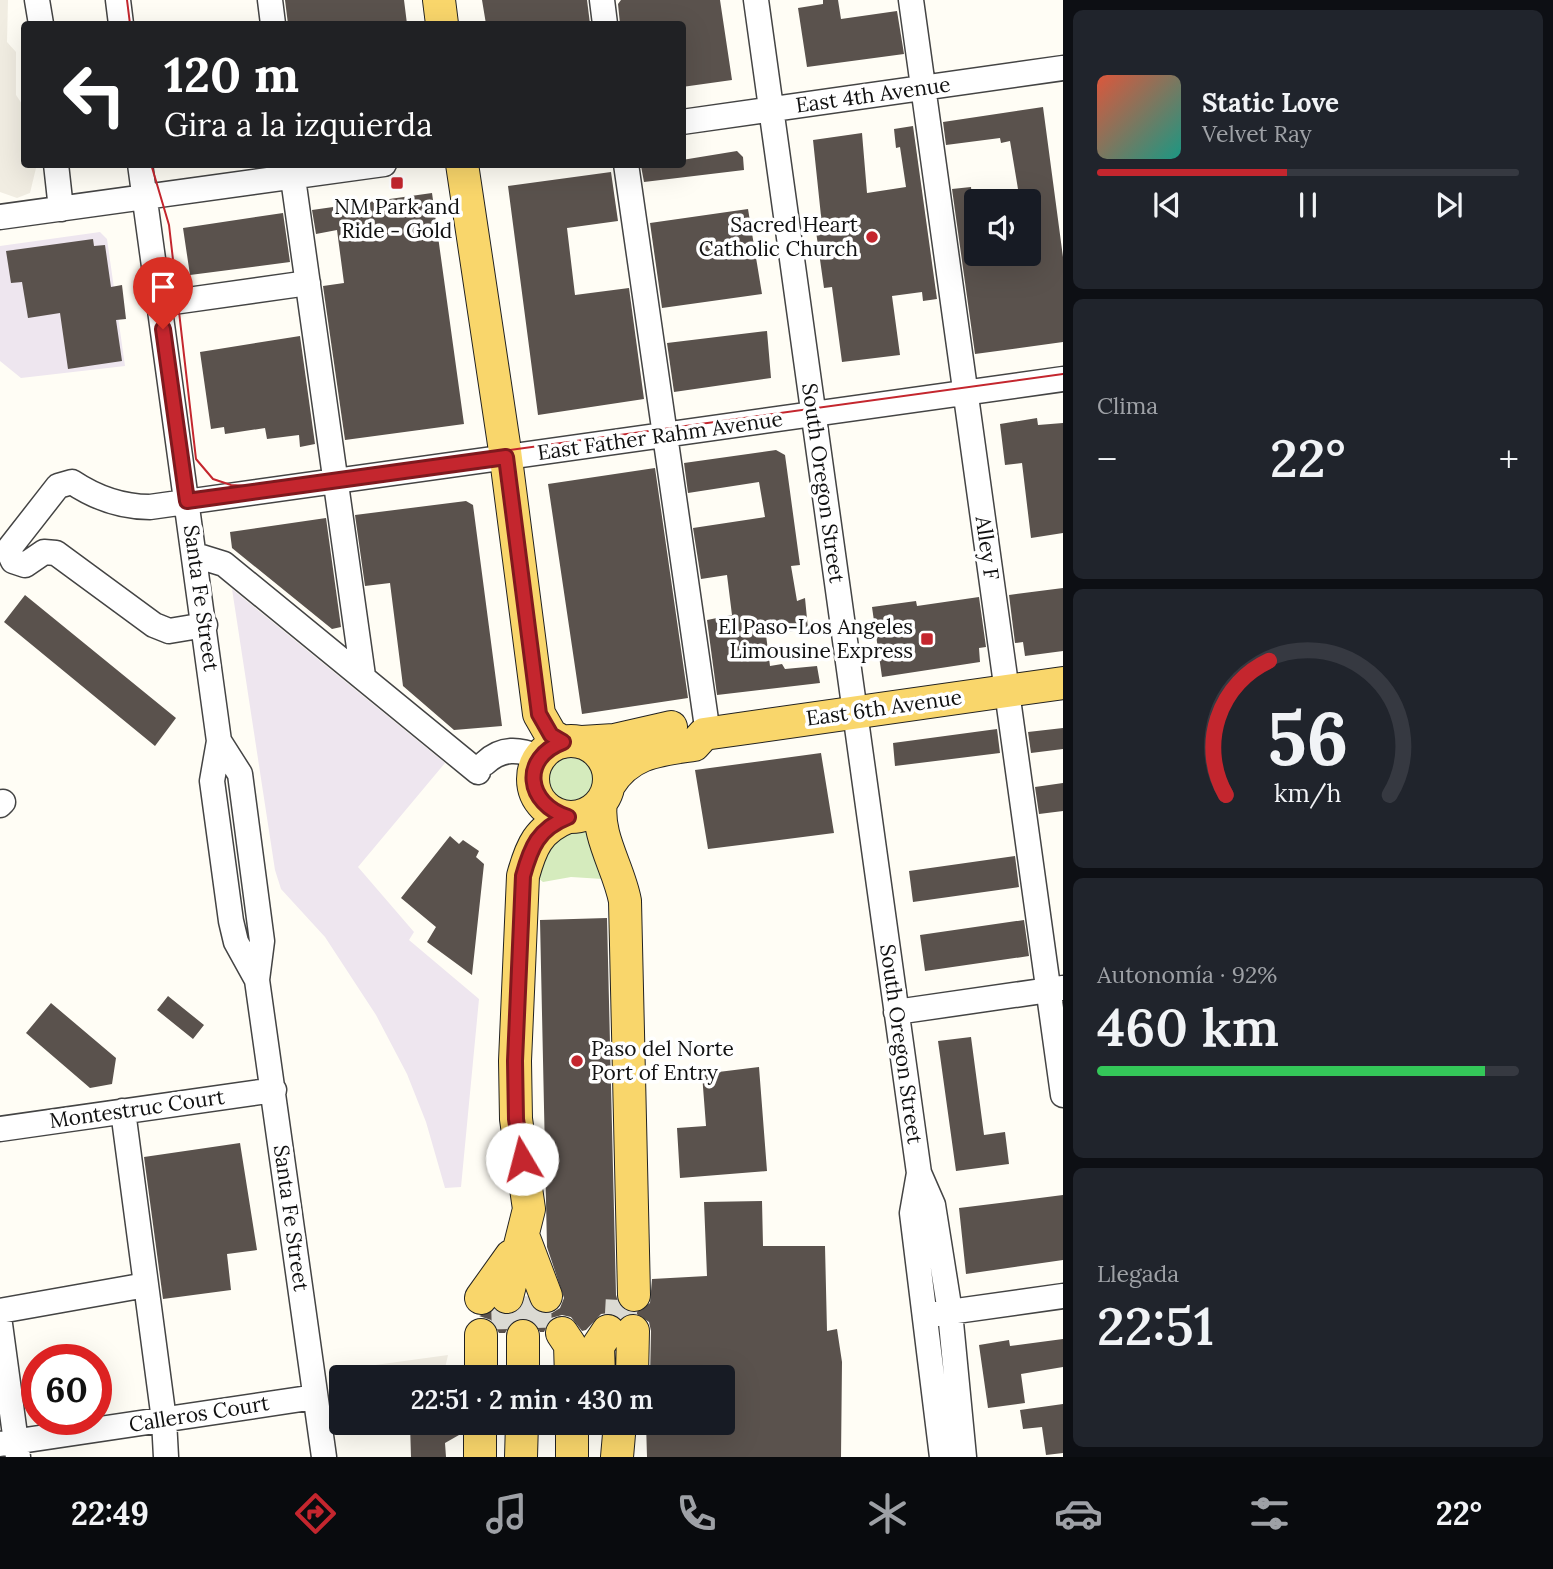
<!DOCTYPE html>
<html lang="es">
<meta charset="utf-8">
<style>
:root{--surface:#171b24;--page:#20242c;--text:#f1f3f6;--muted:#9ea1a6;--line:#363941;--accent:#c4262e}
body{margin:0;font-family:Lora,serif;background:var(--page);color:var(--text);height:100vh;display:flex;flex-direction:column;font-size:26px;white-space:nowrap}
*{box-sizing:border-box;margin:0}
p{font-size:23px;color:var(--muted)}
.icon{flex:none;width:38px;height:38px;fill:none;stroke:currentColor;stroke-width:2;stroke-linecap:round;stroke-linejoin:round}
.map{position:relative;flex:1;overflow:hidden}
.drawer{display:flex;flex-direction:column;gap:10px;padding:10px;background:#0d0f14;width:490px}
.drawer>*{flex:none}
.hud{position:absolute;left:21px;top:21px;width:665px;height:147px;border-radius:7px;box-shadow:0 7px 28px #0002;background:#202124;color:#fff;overflow:hidden}
.tools{position:absolute;left:964px;top:189px;display:grid;gap:14px}
.tools a{display:grid;place-items:center;width:77px;height:77px;border-radius:7px;background:var(--surface);box-shadow:0 7px 28px #0002;font-size:35px}
.speed{position:absolute;left:21px;top:1344px;display:flex;gap:14px;font-size:35px;font-weight:700;text-align:center}
.speed>*{display:grid;place-content:center;width:91px;height:91px;border-radius:50%;background:var(--surface);box-shadow:0 7px 28px #0002;line-height:1}
.speed .limit{border:10px solid #d22;background:#fff;color:#111}
.pin{position:absolute;display:grid;place-items:center;width:60px;height:60px;color:#fff;margin:-72px -30px;border-radius:50% 50% 50% 0;rotate:-45deg;box-shadow:0 0 7px #0007}
.pin .icon{rotate:45deg}
.me{position:absolute;width:77px;margin:-38px;rotate:352deg;stroke-linejoin:round;filter:drop-shadow(0 0 5px #0008)}
.turn{display:flex;align-items:center;gap:24px;height:147px;padding:0 28px;font-size:32px}
.turn .icon{width:91px;height:91px;stroke-width:2.5}
.turn b{display:block;font-size:49px;line-height:60px}
.big{font-size:52px;font-weight:600;line-height:1.1}
.drawer .card{flex:1;display:flex;flex-direction:column;justify-content:center;gap:10px;min-width:0;padding:0 24px;border-radius:10px;background:var(--page)}
.drawer .dial{align-items:center;gap:0}
.dial svg{height:182px;overflow:visible;fill:none;stroke:var(--line);stroke-width:7;stroke-linecap:round;text-anchor:middle}
.dial text{fill:var(--text);stroke:none}
.song{display:flex;align-items:center;gap:21px}
.cover{width:84px;height:84px;border-radius:10px;background:linear-gradient(135deg,hsl(10 70% 55%),hsl(170 70% 35%))}
.played{height:7px;border-radius:4px;background:linear-gradient(90deg,var(--accent) 45%,var(--line) 45%)}
.keys{display:flex;justify-content:space-around;direction:ltr}
.heat{display:flex;justify-content:space-between;align-items:center;font-size:38px;direction:ltr}
.charge{height:10px;border-radius:5px;background:linear-gradient(90deg,#34c759 92%,var(--line) 0)}
.trip{position:absolute;left:329px;top:1365px;width:406px;height:70px;border-radius:7px;background:var(--surface);box-shadow:0 7px 28px #0002;font-weight:600;line-height:70px;text-align:center}
.tab-bar{display:flex;height:112px;justify-content:space-around;align-items:center;background:#090b0e;color:var(--muted)}
.tab-bar .icon{width:49px;height:49px}
.tab-bar .selected{color:var(--accent)}
.tab-bar b{font-size:32px;color:var(--text)}
main{display:flex;flex:1;min-height:0}
.map>svg:first-child{display:block}
</style>
<main>
<div class="map">
<svg width="1063" height="1457" viewBox="0 0 1063 1457">
<rect width="100%" height="100%" fill="#fffdf5"/>
<path fill="#eee6ef" d="M 100,232 L 107,239 L 125,366 L 21,378 L 0,361 L 0,246 Z
M 232,589 L 445,763 L 358,867 L 414,932 L 409,940 L 479,999 L 461,1187 L 445,1188 L 426,1122 L 407,1074 L 376,1015 L 325,937 L 281,889 L 275,870 Z"/>
<path fill="#d5ebbd" d="M548 778a23 23 0 1 1 46 0a23 23 0 1 1-46 0Z
M 571,827 L 582,828 L 590,833 L 603,879 L 571,877 L 543,882 L 537,877 L 537,856 Z"/>
<path fill="#f1ede2" d="M 0,0 L 8,0 L 7,42 L 16,52 L 16,95 L 24,107 L 24,164 L 35,165 L 36,168 L 30,193 L 17,198 L 0,192 Z
M 448,1355 L 443,1377 L 347,1377 L 346,1369 Z"/>
<path fill="#5a524d" d="M 285,0 L 404,0 L 407,24 L 288,24 Z
M 482,0 L 587,0 L 590,24 L 486,24 Z
M 621,0 L 720,0 L 732,80 L 682,87 L 682,24 L 620,24 L 618,4 Z
M 823,0 L 838,0 L 841,19 L 897,11 L 904,54 L 807,67 L 798,8 L 823,4 Z
M 1043,107 L 1063,257 L 1063,342 L 975,354 L 952,189 L 971,187 L 972,198 L 976,197 L 976,254 L 1029,254 L 1029,201 L 1020,201 L 1010,141 L 1001,143 L 1000,138 L 946,145 L 943,122 Z
M 913,126 L 937,299 L 923,301 L 922,292 L 892,296 L 900,355 L 842,362 L 832,287 L 824,288 L 814,217 L 821,216 L 813,140 L 862,133 L 867,193 L 906,187 L 900,147 L 896,148 L 894,129 Z
M 737,151 L 743,157 L 744,170 L 644,182 L 641,166 L 682,164 L 682,160 Z
M 611,172 L 618,221 L 567,228 L 575,295 L 629,288 L 644,399 L 538,415 L 508,186 Z
M 432,193 L 464,424 L 345,440 L 323,286 L 344,283 L 337,230 L 316,234 L 312,210 Z
M 748,209 L 762,294 L 662,308 L 650,223 Z
M 283,213 L 290,262 L 190,275 L 183,228 Z
M 93,239 L 94,246 L 105,245 L 111,287 L 122,285 L 126,319 L 116,320 L 122,361 L 68,369 L 60,313 L 28,318 L 22,282 L 11,283 L 6,251 Z
M 767,331 L 771,378 L 674,392 L 667,343 Z
M 300,336 L 315,444 L 300,447 L 299,435 L 267,439 L 265,428 L 225,434 L 224,427 L 211,429 L 200,352 Z
M 1037,418 L 1038,425 L 1063,423 L 1063,533 L 1031,538 L 1022,463 L 1005,465 L 1000,424 Z
M 776,450 L 785,455 L 800,565 L 791,566 L 797,601 L 805,598 L 808,629 L 766,635 L 770,666 L 782,664 L 785,669 L 817,666 L 820,683 L 717,695 L 707,620 L 732,615 L 727,575 L 701,579 L 693,528 L 765,517 L 759,482 L 688,493 L 684,463 Z
M 655,468 L 688,698 L 582,714 L 548,484 Z
M 466,501 L 473,505 L 502,726 L 454,730 L 403,686 L 390,583 L 365,586 L 355,515 Z
M 326,518 L 341,627 L 332,629 L 232,548 L 230,532 Z
M 1063,588 L 1063,651 L 1025,656 L 1023,642 L 1015,643 L 1009,595 Z
M 25,595 L 176,718 L 155,746 L 4,622 Z
M 979,597 L 986,647 L 979,648 L 980,662 L 882,677 L 872,607 L 916,601 L 917,606 Z
M 1063,728 L 1063,749 L 1031,753 L 1028,732 Z
M 997,729 L 1000,753 L 895,766 L 893,743 Z
M 821,753 L 834,833 L 708,849 L 695,770 Z
M 1063,783 L 1063,811 L 1039,814 L 1035,787 Z
M 450,836 L 459,844 L 463,840 L 479,851 L 476,857 L 484,864 L 472,975 L 427,942 L 436,927 L 401,898 Z
M 1015,856 L 1019,887 L 913,902 L 909,871 Z
M 607,918 L 616,1295 L 619,1305 L 632,1313 L 621,1318 L 610,1313 L 601,1314 L 586,1330 L 582,1331 L 571,1317 L 562,1315 L 551,1318 L 544,1332 L 540,1332 L 533,1320 L 522,1318 L 513,1320 L 505,1333 L 499,1333 L 491,1320 L 479,1316 L 494,1310 L 503,1315 L 513,1314 L 521,1309 L 525,1300 L 535,1311 L 552,1313 L 560,1308 L 564,1298 L 547,1247 L 540,920 Z
M 1024,920 L 1029,956 L 925,971 L 920,935 Z
M 168,996 L 204,1025 L 193,1039 L 157,1010 Z
M 51,1003 L 116,1058 L 112,1084 L 90,1088 L 26,1033 Z
M 971,1037 L 984,1135 L 1005,1132 L 1009,1164 L 956,1171 L 938,1041 Z
M 759,1067 L 767,1171 L 680,1178 L 677,1128 L 706,1126 L 702,1074 Z
M 240,1143 L 257,1250 L 227,1254 L 231,1290 L 163,1299 L 144,1157 Z
M 1063,1195 L 1063,1260 L 966,1274 L 959,1208 Z
M 762,1201 L 763,1246 L 825,1246 L 827,1331 L 837,1329 L 842,1362 L 841,1457 L 647,1457 L 646,1423 L 723,1423 L 723,1377 L 650,1377 L 651,1331 L 649,1322 L 635,1313 L 650,1303 L 652,1279 L 707,1276 L 704,1202 Z
M 1063,1339 L 1063,1367 L 1021,1374 L 1025,1403 L 988,1408 L 979,1345 L 1009,1340 L 1010,1346 Z
M 1063,1404 L 1063,1453 L 1046,1455 L 1042,1427 L 1023,1429 L 1020,1410 Z
M 458,1423 L 459,1435 L 445,1443 L 446,1457 L 411,1457 L 410,1424 Z"/>
<g fill="none" stroke-linecap="round" stroke-linejoin="round">
<path stroke="#dbdad3" stroke-width="32" stroke-dasharray="32 16" stroke-linecap="butt" d="M 535,1296 L 536,1337
M 507,1297 L 508,1338
M 620,1332 L 622,1295"/>
<g stroke="#444" stroke-width="27">
<path id="minor" d="M 37,0 L 41,24
M 118,0 L 121,24
M 270,0 L 273,24
M 602,0 L 605,24
M 756,0 L 919,1173 L 933,1205 L 950,1312 L 964,1457
M 911,0 L 1063,1095
M 682,122 L 1063,68
M 56,164 L 61,209
M 140,164 L 219,741 L 212,781 L 231,921 L 236,942 L 257,980
M 291,164 L 363,676
M 626,164 L 708,734
M 0,217 L 384,164
M 159,304 L 308,283
M 195,555 L 224,564 L 478,772
M 205,625 L 169,631 L 154,625 L 56,553 L 44,552 L 25,565 L 13,561 L 8,550 L 58,486 L 72,482 C 96,498 121,507 150,507 L 1063,379
M 219,741 L 240,774 L 262,941 L 257,980 L 324,1457
M 485,763 C 502,747 519,749 539,757
M 0,805 L 3,802
M 896,1012 L 1063,988
M 123,1111 L 164,1420 L 166,1457
M 0,1129 L 274,1090
M 919,1173 L 912,1213 L 942,1457
M 0,1311 L 146,1285
M 935,1314 L 1063,1296
M 0,1324 L 18,1457
M 0,1444 L 315,1397"/>
</g>
<g stroke="#222" stroke-width="34">
<path id="major" d="M 439,0 L 442,24
M 462,164 L 505,451 L 539,714 L 551,735 L 563,742
M533 779a38 38 0 1 1 76 0a38 38 0 1 1-76 0Z
M 582,742 L 614,740 L 671,727
M 609,785 C 629,752 659,750 694,745 L 704,734 L 1063,683
M 601,802 C 596,836 619,868 625,901 L 634,1295
M 524,1238 L 546,1296
M 507,1297 L 529,1209 L 516,1119 L 515,1061 L 523,876 C 531,847 538,829 568,817
M 481,1298 L 511,1256
M 562,1333 L 570,1345 L 571,1377
M 481,1377 L 481,1335
M 523,1377 L 523,1336
M 599,1377 L 598,1346 L 608,1331
M 632,1377 L 633,1331
M 480,1423 L 480,1457
M 572,1423 L 572,1457
M 521,1457 L 522,1423
M 617,1457 L 620,1423"/>
</g>
<use href="#minor" stroke="#fff" stroke-width="24"/>
<use href="#major" stroke="#f9d66b" stroke-width="32"/>
<path stroke="#c4262e" stroke-width="2" d="M 127,0 L 130,24
M 151,164 L 169,225 L 196,459 L 213,479 L 231,485 L 249,486 L 1063,374"/>
</g>
<g fill="none" stroke-linecap="round" stroke-linejoin="round">
<g stroke="#7f191e" stroke-width="18">
<path id="route" d="M 163,329 L 187,501 L 506,457 L 539,714 L 551,735 L 563,742 C 520,758 526,804 568,817 C 538,829 531,847 523,876 L 515,1061 L 516,1119 L 522,1159"/>
</g>
<use href="#route" stroke="#c4262e" stroke-width="12"/>
</g>
<g fill="#c4262e" stroke="#fff" stroke-width="2.5">
<rect x="390" y="176" width="14" height="14" rx="3.5"/>
<circle cx="872" cy="237" r="7"/>
<rect x="920" y="632" width="14" height="14" rx="3.5"/>
<circle cx="577" cy="1061" r="7"/>
</g>
<g text-anchor="middle" stroke-width="7" stroke-linejoin="round" paint-order="stroke">
<g font-size="21" fill="#111" stroke="#fff">
<text transform="translate(873 95) rotate(-8)" y="7">East 4th Avenue</text>
<text transform="translate(660 436) rotate(-8)" y="7">East Father Rahm Avenue</text>
<text transform="translate(823 483) rotate(82)" y="7">South Oregon Street</text>
<text transform="translate(987 548) rotate(82)" y="7">Alley F</text>
<text transform="translate(201 598) rotate(82)" y="7">Santa Fe Street</text>
<text transform="translate(884 708) rotate(-8)" y="7">East 6th Avenue</text>
<text transform="translate(901 1044) rotate(82)" y="7">South Oregon Street</text>
<text transform="translate(137 1109) rotate(-8)" y="7">Montestruc Court</text>
<text transform="translate(291 1218) rotate(82)" y="7">Santa Fe Street</text>
<text transform="translate(199 1414) rotate(-9)" y="7">Calleros Court</text>
</g>
<g font-size="21" fill="#111" stroke="#fff" text-anchor="end">
<text x="397" y="214" text-anchor="middle">NM Park and<tspan x="397" dy="24">Ride - Gold</tspan></text>
<text x="858" y="232">Sacred Heart<tspan x="858" dy="24">Catholic Church</tspan></text>
<text x="913" y="634">El Paso-Los Angeles<tspan x="913" dy="24">Limousine Express</tspan></text>
<text x="591" y="1056" text-anchor="start">Paso del Norte<tspan x="591" dy="24">Port of Entry</tspan></text>
</g>
</g>
</svg>
<div class="tools">
<a><svg class="icon" aria-label="sound" viewBox="0 0 24 24"><path d="M4 9h4l5-4v14l-5-4H4zM17 9q2 3 0 6"/></svg></a>
</div>
<div class="speed"><div class="limit">60</div></div>
<div class="pin" style="left:163px;top:329px;background:#d93025"><svg class="icon" aria-label="arrive" viewBox="0 0 24 24"><path d="M6 21V4h12l-3 4 3 4H6"/></svg></div>
<svg class="me" style="left:522px;top:1159px" viewBox="-20 -20 40 40"><circle r="19" fill="#fff"/><path d="M0-13L10 11 0 6-10 11z" fill="#c4262e"/></svg>
<div class="trip">22:51 · 2 min · 430 m</div>
<div class="hud">
<div class="turn"><svg class="icon" aria-label="left" viewBox="0 0 24 24"><path d="M17 20v-9H6M10 6l-5 5 5 5"/></svg><div><b>120 m</b>Gira a la izquierda</div></div>
</div>
</div>
<section class="drawer">
<div class="card">
<div class="song"><i class="cover"></i><div><b>Static Love</b><p>Velvet Ray</p></div></div>
<div class="played"></div>
<div class="keys"><svg class="icon" aria-label="previous" viewBox="0 0 24 24"><path d="M18 5L8 12l10 7zM5 5v14"/></svg><svg class="icon" aria-label="pause" viewBox="0 0 24 24"><path d="M8 5v14M16 5v14"/></svg><svg class="icon" aria-label="next" viewBox="0 0 24 24"><path d="M6 5l10 7-10 7zM19 5v14"/></svg></div>
</div>
<div class="card"><p>Clima</p>
<div class="heat"><a>−</a><b class="big">22°</b><a>+</a></div>
</div>
<div class="card dial"><svg viewBox="0 0 100 80">
<path d="M14 69A42 42 0 1 1 86 69"/>
<path d="M14 69A42 42 0 0 1 33 10" stroke="#c4262e"/>
<text x="50" y="56" font-size="32" font-weight="700">56</text>
<text x="50" y="72" font-size="11">km/h</text>
</svg></div>
<div class="card"><p>Autonomía · 92%</p><b class="big">460 km</b><div class="charge"></div></div>
<div class="card"><p>Llegada</p><b class="big">22:51</b></div>
</section>
</main>
<nav class="tab-bar">
<b>22:49</b>
<svg class="icon selected" aria-label="directions" viewBox="0 0 24 24"><path d="M12 3l9 9-9 9-9-9zM9 14v-3h6M13 9l2 2-2 2"/></svg>
<svg class="icon" aria-label="music" viewBox="0 0 24 24"><path d="M9 18V5l10-2v13"/><circle cx="6" cy="18" r="3"/><circle cx="16" cy="16" r="3"/></svg>
<svg class="icon" aria-label="phone" viewBox="0 0 24 24"><path d="M5 4h4l2 5-3 2q2 4 5 5l2-3 5 2v4C11 20 4 13 5 4z"/></svg>
<svg class="icon" aria-label="climate" viewBox="0 0 24 24"><path d="M12 3v18M4 7l16 10M4 17L20 7"/></svg>
<svg class="icon" aria-label="car" viewBox="0 0 24 24"><path d="M5 17H2v-5l4-1 3-4h7l3 4 3 1v5h-3M9 17h6M6 11h13"/><circle cx="7" cy="17" r="2"/><circle cx="17" cy="17" r="2"/></svg>
<svg class="icon" aria-label="filters" viewBox="0 0 24 24"><path d="M4 7h16M4 17h16"/><circle cx="9" cy="7" r="2"/><circle cx="15" cy="17" r="2"/></svg>
<b>22°</b>
</nav>
